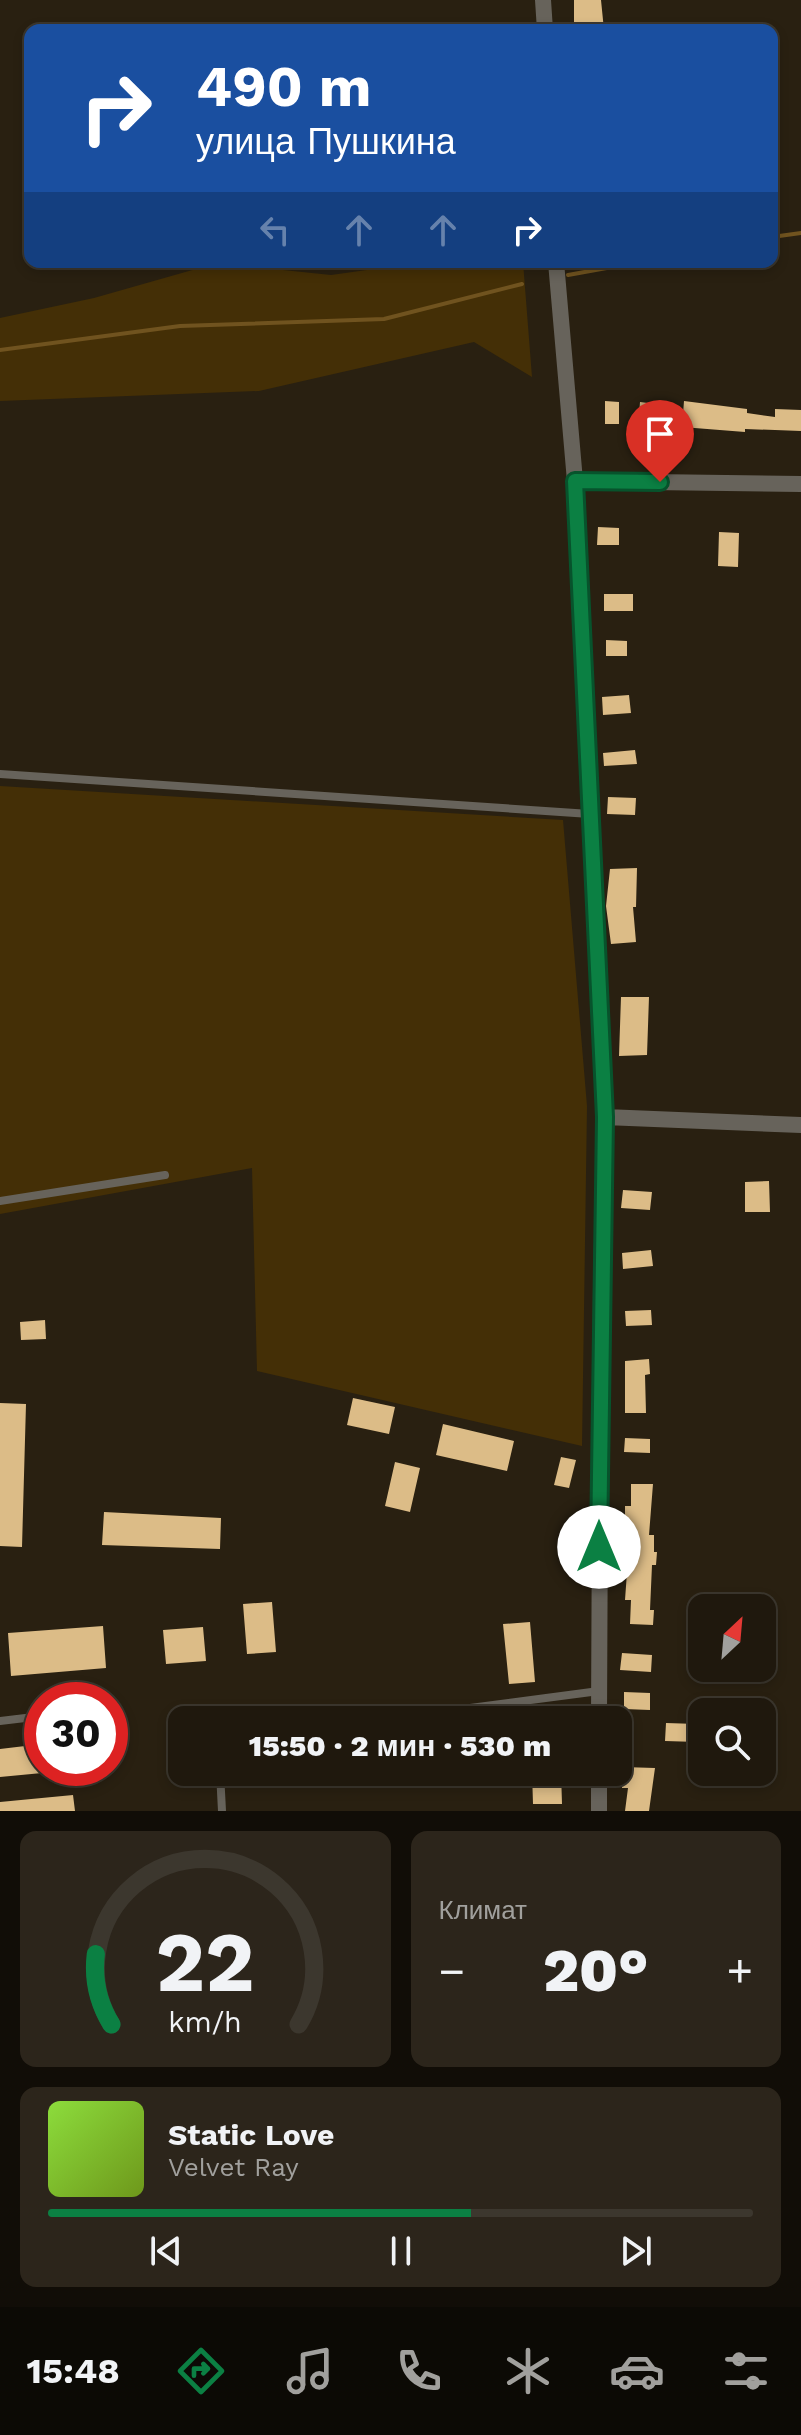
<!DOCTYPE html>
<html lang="ru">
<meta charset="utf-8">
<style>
:root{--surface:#1f180d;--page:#2c251b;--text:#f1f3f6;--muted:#a1a09d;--line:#3c372e;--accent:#0b8043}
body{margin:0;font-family:"Work Sans",sans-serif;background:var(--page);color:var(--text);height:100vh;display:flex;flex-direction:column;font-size:30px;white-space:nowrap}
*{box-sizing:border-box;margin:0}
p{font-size:26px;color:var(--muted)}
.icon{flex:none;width:44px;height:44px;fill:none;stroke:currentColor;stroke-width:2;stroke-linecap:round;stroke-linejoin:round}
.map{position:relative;height:1811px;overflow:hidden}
.details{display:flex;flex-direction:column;gap:20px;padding:20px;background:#110d07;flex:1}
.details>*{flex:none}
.banner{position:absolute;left:24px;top:24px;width:754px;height:244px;border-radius:16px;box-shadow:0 4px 12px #0003,0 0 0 2px var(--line);background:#1a4fa0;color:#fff;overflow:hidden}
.needle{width:52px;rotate:26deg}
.buttons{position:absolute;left:688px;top:1594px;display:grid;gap:16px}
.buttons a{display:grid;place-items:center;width:88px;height:88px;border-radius:16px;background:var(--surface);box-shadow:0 4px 12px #0003,0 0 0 2px var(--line);font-size:40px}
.speed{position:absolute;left:24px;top:1682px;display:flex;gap:16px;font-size:40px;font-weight:700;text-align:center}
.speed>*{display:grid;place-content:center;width:104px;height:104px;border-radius:50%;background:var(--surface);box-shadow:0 4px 12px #0003,0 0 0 2px var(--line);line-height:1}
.speed .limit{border:12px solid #d22;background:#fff;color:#111}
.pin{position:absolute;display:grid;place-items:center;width:68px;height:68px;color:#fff;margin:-82px -34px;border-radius:50% 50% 50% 0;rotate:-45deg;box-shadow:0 0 8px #0007}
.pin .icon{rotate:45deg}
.me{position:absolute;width:88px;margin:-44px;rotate:0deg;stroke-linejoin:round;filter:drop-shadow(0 0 6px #0008)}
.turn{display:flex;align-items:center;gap:28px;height:168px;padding:0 40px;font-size:36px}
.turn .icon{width:104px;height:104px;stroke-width:2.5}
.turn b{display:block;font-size:56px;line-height:68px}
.lanes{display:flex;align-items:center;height:76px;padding:0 40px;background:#0003;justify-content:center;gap:40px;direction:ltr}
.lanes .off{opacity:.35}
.big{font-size:60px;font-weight:800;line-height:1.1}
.details .tile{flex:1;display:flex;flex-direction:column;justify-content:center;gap:12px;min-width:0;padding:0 28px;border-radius:16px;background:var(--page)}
.details .dial{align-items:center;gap:0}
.dial svg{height:208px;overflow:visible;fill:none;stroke:var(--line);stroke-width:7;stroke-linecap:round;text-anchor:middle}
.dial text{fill:var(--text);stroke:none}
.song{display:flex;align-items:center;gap:24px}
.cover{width:96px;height:96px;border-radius:12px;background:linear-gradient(135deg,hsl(90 70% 55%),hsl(80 70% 35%))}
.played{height:8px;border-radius:4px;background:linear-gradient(90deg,var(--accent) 60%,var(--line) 60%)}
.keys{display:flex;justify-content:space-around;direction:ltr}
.heat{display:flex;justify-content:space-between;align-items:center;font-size:44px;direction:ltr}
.details .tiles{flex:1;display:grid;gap:20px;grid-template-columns:1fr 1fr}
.tile:last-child{grid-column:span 2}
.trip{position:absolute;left:168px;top:1706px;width:464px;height:80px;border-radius:16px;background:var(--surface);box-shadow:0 4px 12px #0003,0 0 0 2px var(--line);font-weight:800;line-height:80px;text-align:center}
.tabs{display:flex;height:128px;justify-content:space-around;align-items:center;background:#0c0a05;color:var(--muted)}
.tabs .icon{width:56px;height:56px}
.tabs .on{color:var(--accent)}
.tabs b{font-size:36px;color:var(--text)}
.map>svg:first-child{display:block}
</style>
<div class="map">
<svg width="801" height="1811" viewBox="0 0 801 1811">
<rect width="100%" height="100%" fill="#292011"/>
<path fill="#442f06" d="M 424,262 L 523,262 L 532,377 L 474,342 L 259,391 L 0,401 L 0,318 L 94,298 L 217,263 L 331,275 Z
M 0,786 L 563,820 L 587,1106 L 582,1446 L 257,1371 L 252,1168 L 0,1214 Z"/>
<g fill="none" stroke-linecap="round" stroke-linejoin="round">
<path stroke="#70531f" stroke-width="4" d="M 772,237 L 801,233
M 568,275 L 640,262
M 0,350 L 180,326 L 384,319 L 522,284"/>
</g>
<path fill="#dcbc87" d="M 574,0 L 601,0 L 604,30 L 574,30 Z
M 605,401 L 619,402 L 619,424 L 605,424 Z
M 684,401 L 747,409 L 747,413 L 775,417 L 775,409 L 801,410 L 801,431 L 745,429 L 745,432 L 682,427 Z
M 640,402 L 656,404 L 654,429 L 638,428 Z
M 598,527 L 619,528 L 619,545 L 597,545 Z
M 719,532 L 739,533 L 738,567 L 718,566 Z
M 604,594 L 633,594 L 633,611 L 604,611 Z
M 606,640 L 627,641 L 627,656 L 606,656 Z
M 629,695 L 631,713 L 603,715 L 602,697 Z
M 635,750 L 637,764 L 604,766 L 603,753 Z
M 608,797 L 636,798 L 635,815 L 607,814 Z
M 637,868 L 636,907 L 633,907 L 636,942 L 611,944 L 606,906 L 610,869 Z
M 621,997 L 649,997 L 647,1055 L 619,1056 Z
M 769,1181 L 770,1212 L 745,1212 L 745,1182 Z
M 623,1190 L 652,1192 L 650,1210 L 621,1208 Z
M 651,1250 L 653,1266 L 623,1269 L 622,1253 Z
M 651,1310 L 652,1325 L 626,1326 L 625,1311 Z
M 45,1320 L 46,1339 L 21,1340 L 20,1322 Z
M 649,1359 L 650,1374 L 645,1375 L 646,1413 L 625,1413 L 625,1361 Z
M 353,1398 L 395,1407 L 389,1434 L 347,1425 Z
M 0,1403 L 26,1404 L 22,1547 L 0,1546 Z
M 443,1424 L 514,1441 L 507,1471 L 436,1455 Z
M 625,1438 L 650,1439 L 650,1453 L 624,1452 Z
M 561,1457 L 576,1460 L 569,1488 L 554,1485 Z
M 395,1462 L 420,1468 L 410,1512 L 385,1506 Z
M 631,1484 L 653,1484 L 649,1535 L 654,1535 L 654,1552 L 657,1552 L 656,1565 L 652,1565 L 650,1610 L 654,1610 L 653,1625 L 630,1624 L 631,1600 L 625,1600 L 629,1544 L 625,1544 L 625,1506 L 631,1506 Z
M 104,1512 L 221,1518 L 220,1549 L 102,1545 Z
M 272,1602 L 276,1652 L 247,1654 L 243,1604 Z
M 530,1622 L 535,1682 L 509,1684 L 503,1624 Z
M 103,1626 L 106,1668 L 11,1676 L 8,1633 Z
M 203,1627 L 206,1661 L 166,1664 L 163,1630 Z
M 622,1653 L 652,1655 L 651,1672 L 620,1670 Z
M 624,1692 L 650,1693 L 650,1710 L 624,1709 Z
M 666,1723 L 697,1724 L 697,1742 L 665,1741 Z
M 42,1744 L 42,1773 L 0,1777 L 0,1749 Z
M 623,1767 L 655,1768 L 649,1811 L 625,1811 L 628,1788 L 622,1788 Z
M 383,1772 L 462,1772 L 463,1780 L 385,1788 Z
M 532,1772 L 561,1772 L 562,1804 L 533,1804 Z
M 73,1795 L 75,1811 L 0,1811 L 0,1802 Z"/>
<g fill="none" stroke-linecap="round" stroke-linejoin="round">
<path stroke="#67635b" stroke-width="8" d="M 0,774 L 590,814
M 0,1201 L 165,1175
M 378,1720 L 599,1691
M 0,1721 L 42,1716
M 220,1772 L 222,1811"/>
<path stroke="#67635b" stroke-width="16" d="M 543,0 L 545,30
M 556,262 L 575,481 L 605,1117 L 601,1285 L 599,1720
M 575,481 L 801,484
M 605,1117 L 801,1125
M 599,1772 L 599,1811"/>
</g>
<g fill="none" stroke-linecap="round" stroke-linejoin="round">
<g stroke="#07532c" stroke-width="20">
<path id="route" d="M 599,1547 L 605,1117 L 575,481 L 660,482"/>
</g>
<use href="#route" stroke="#0b8043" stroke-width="14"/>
</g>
</svg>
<div class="buttons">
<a><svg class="needle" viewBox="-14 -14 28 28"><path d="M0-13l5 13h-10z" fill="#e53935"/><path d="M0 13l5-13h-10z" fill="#a1a09d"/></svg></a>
<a><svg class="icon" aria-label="search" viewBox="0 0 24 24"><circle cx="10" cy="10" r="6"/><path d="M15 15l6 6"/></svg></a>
</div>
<div class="speed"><div class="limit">30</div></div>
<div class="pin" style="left:660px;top:482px;background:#d93025"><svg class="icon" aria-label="arrive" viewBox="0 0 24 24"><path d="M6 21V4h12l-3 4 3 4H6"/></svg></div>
<svg class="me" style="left:599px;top:1547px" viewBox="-20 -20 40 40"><circle r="19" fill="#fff"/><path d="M0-13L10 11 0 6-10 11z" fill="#0b8043"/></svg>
<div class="trip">15:50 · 2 мин · 530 m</div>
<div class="banner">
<div class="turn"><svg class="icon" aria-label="right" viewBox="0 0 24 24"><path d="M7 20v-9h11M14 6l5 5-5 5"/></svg><div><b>490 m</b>улица Пушкина</div></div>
<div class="lanes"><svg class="icon off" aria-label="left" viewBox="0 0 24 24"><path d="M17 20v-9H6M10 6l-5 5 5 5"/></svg><svg class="icon off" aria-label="ahead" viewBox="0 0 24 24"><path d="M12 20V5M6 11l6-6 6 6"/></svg><svg class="icon off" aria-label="ahead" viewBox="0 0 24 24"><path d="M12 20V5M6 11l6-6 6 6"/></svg><svg class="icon" aria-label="right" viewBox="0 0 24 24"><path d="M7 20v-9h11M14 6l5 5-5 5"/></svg></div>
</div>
</div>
<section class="details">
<div class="tiles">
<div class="tile dial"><svg viewBox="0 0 100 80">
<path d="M14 69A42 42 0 1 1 86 69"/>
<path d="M14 69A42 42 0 0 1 8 42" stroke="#0b8043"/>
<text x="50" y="56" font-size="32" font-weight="700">22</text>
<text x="50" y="72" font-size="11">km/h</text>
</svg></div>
<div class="tile"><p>Климат</p>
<div class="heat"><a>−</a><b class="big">20°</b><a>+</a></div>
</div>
<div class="tile">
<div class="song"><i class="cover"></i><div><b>Static Love</b><p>Velvet Ray</p></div></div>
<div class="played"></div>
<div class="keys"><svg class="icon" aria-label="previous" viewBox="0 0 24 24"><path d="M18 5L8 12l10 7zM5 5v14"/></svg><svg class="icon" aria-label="pause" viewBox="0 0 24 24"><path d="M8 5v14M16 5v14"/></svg><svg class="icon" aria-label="next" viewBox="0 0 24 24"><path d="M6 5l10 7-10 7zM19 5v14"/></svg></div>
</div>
</div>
</section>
<nav class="tabs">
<b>15:48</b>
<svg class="icon on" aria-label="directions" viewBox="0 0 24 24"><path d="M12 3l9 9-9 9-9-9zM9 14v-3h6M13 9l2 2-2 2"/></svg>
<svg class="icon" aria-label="music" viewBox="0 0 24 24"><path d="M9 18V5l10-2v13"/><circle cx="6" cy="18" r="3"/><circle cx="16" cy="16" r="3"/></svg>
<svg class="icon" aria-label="phone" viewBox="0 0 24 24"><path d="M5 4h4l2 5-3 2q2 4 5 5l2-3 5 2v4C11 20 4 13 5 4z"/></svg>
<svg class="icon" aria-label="climate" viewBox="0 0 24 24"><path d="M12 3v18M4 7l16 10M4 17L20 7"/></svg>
<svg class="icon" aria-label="car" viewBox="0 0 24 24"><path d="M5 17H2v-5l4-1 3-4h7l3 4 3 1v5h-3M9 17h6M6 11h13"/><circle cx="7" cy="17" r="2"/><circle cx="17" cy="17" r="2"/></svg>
<svg class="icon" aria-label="filters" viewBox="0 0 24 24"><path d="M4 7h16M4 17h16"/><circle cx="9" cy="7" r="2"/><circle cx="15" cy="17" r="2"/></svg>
</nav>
